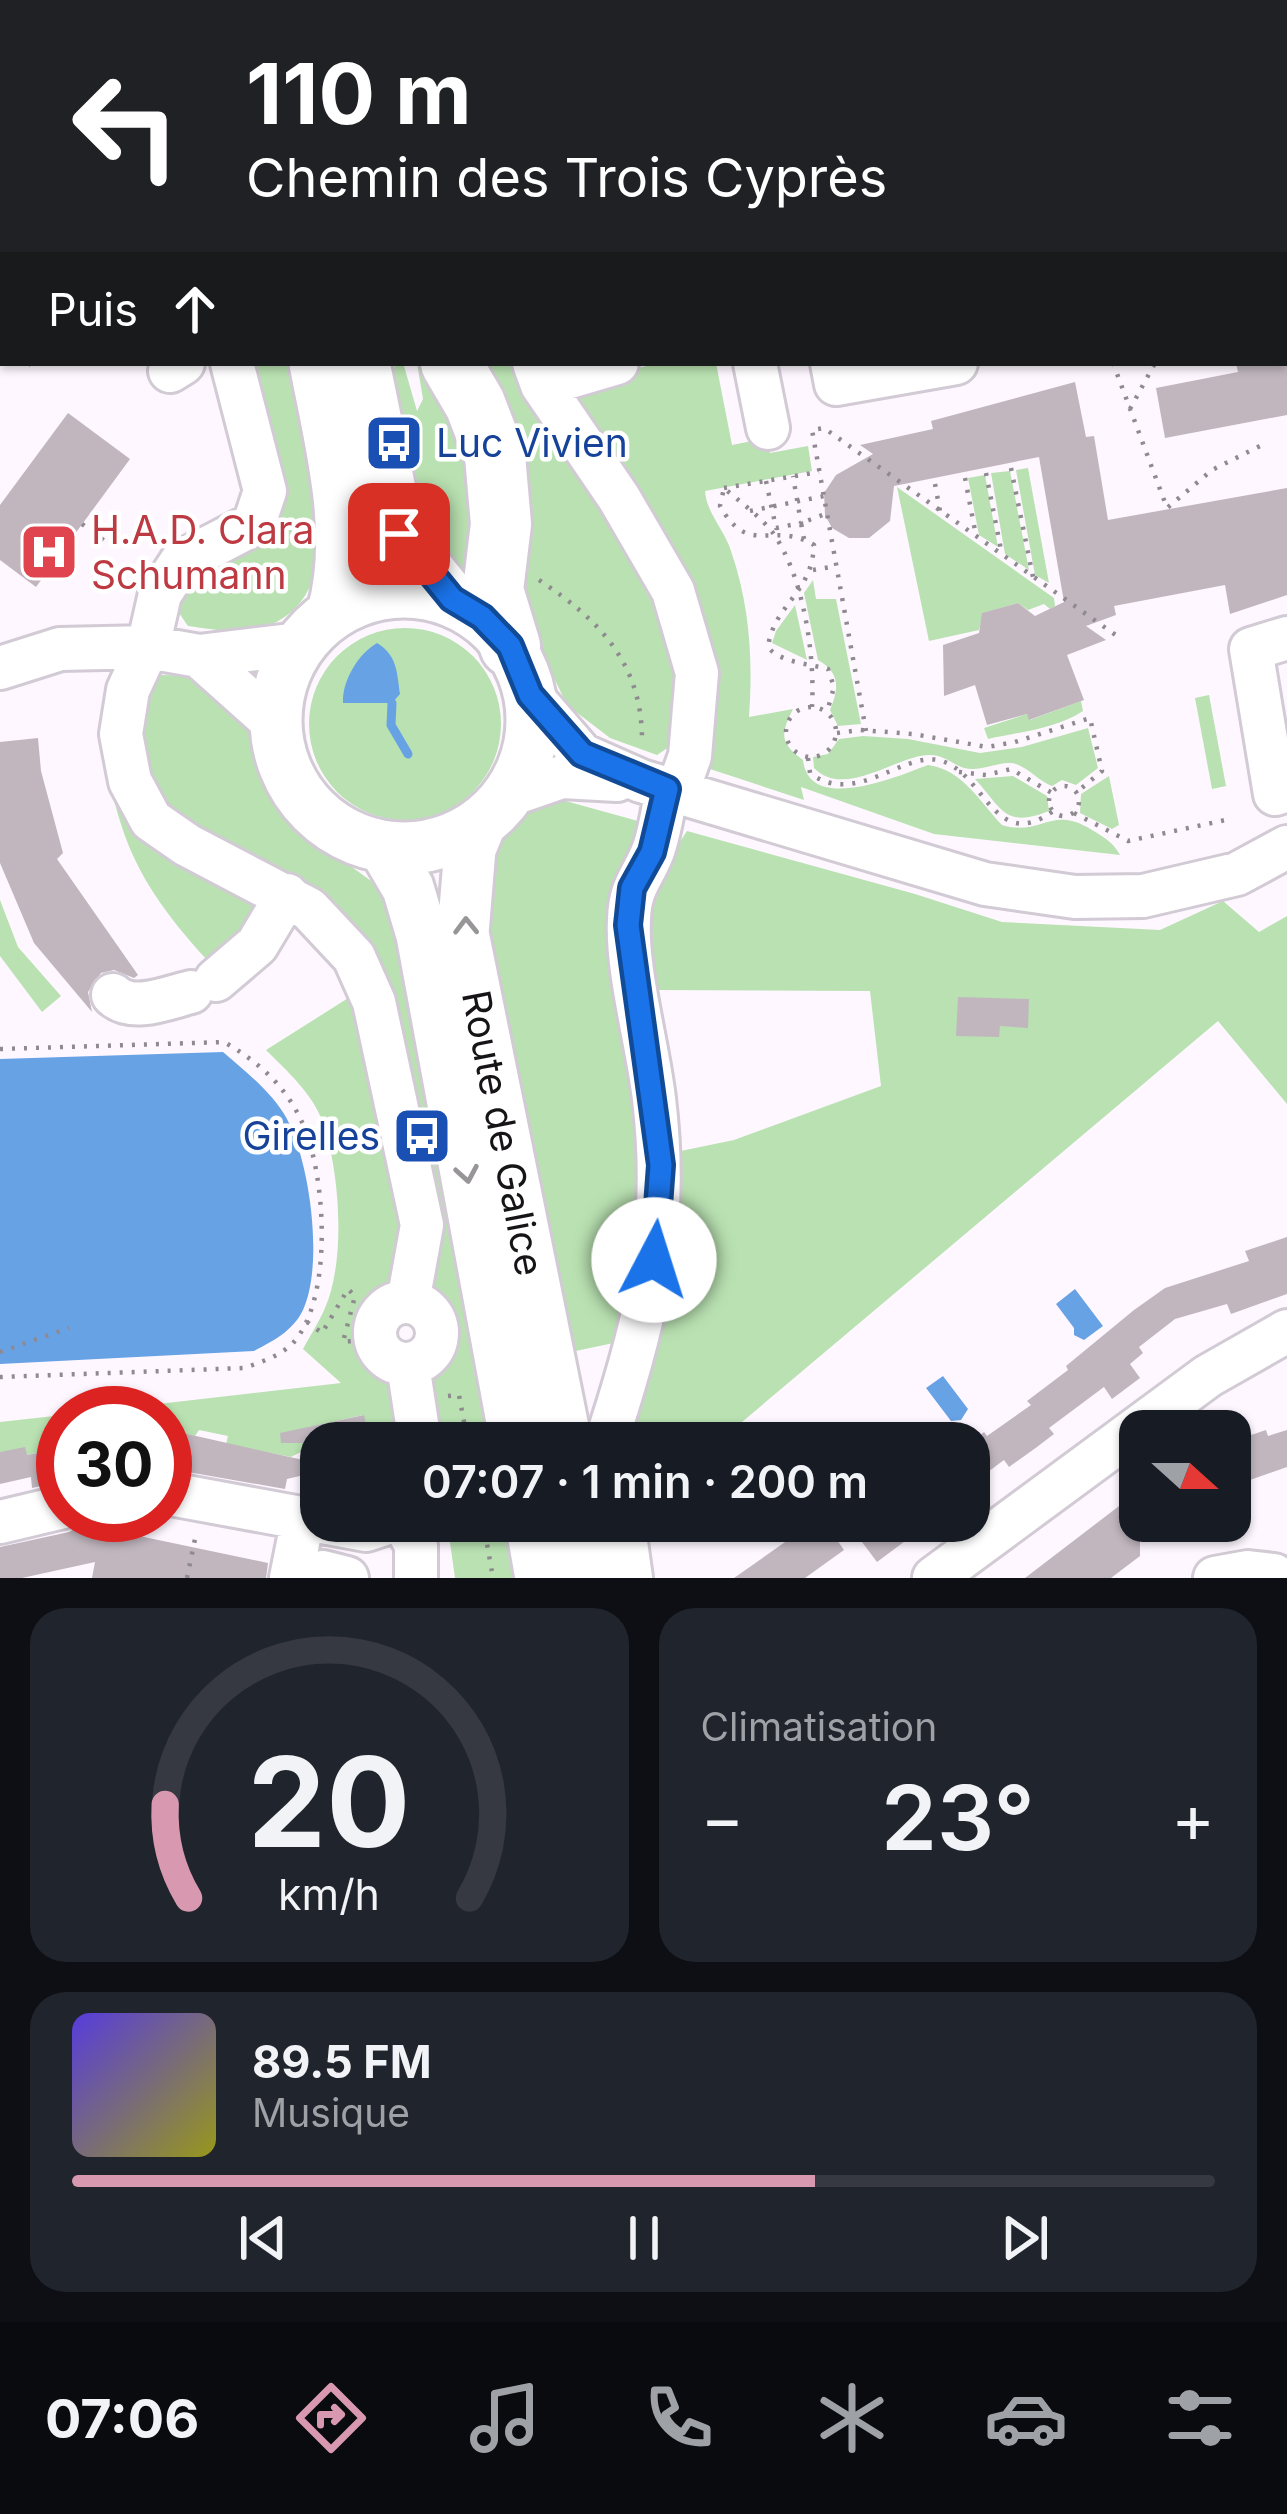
<!DOCTYPE html>
<html lang="fr">
<meta charset="utf-8">
<style>
:root{--surface:#171b24;--page:#20242c;--text:#f1f3f6;--muted:#9ea1a6;--line:#363941;--accent:#d899b0}
body{margin:0;font-family:Inter,sans-serif;background:var(--page);color:var(--text);height:100vh;display:flex;flex-direction:column;font-size:45px;white-space:nowrap}
*{box-sizing:border-box;margin:0}
p{font-size:39px;color:var(--muted)}
.icon{flex:none;width:66px;height:66px;fill:none;stroke:currentColor;stroke-width:2;stroke-linecap:round;stroke-linejoin:round}
.map{position:relative;height:1578px;overflow:hidden}
.panel{display:flex;flex-direction:column;gap:30px;padding:30px;background:#0d0f14;flex:1}
.panel>*{flex:none}
.hud{position:absolute;left:0px;top:0px;width:1287px;height:366px;box-shadow:0 3px 9px #0004;background:#202124;color:#fff;overflow:hidden}
.needle{width:78px;rotate:111deg}
.tools{position:absolute;left:1119px;top:1410px;display:grid;gap:24px}
.tools a{display:grid;place-items:center;width:132px;height:132px;border-radius:24px;background:var(--surface);box-shadow:0 3px 9px #0004;font-size:60px}
.speed{position:absolute;left:36px;top:1386px;display:flex;gap:24px;font-size:60px;font-weight:700;text-align:center}
.speed>*{display:grid;place-content:center;width:156px;height:156px;border-radius:50%;background:var(--surface);box-shadow:0 3px 9px #0004;line-height:1}
.speed .limit{border:18px solid #d22;background:#fff;color:#111}
.pin{position:absolute;display:grid;place-items:center;width:102px;height:102px;color:#fff;margin:-51px;border-radius:24px;box-shadow:0 6px 18px #0006}
.me{position:absolute;width:132px;margin:-66px;rotate:5deg;stroke-linejoin:round;filter:drop-shadow(0 0 9px #0008)}
.turn{display:flex;align-items:center;gap:42px;height:252px;padding:0 48px;font-size:54px}
.turn .icon{width:156px;height:156px;stroke-width:2.5}
.turn b{display:block;font-size:84px;line-height:102px}
.then{display:flex;align-items:center;height:114px;padding:0 48px;background:#0003;gap:24px;font-size:45px}
.big{font-size:90px;font-weight:600;line-height:1.1}
.panel .widget{flex:1;display:flex;flex-direction:column;justify-content:center;gap:18px;min-width:0;padding:0 42px;border-radius:36px;background:var(--page)}
.panel .dial{align-items:center;gap:0}
.dial svg{height:312px;overflow:visible;fill:none;stroke:var(--line);stroke-width:7;stroke-linecap:round;text-anchor:middle}
.dial text{fill:var(--text);stroke:none}
.song{display:flex;align-items:center;gap:36px}
.cover{width:144px;height:144px;border-radius:18px;background:linear-gradient(135deg,hsl(250 70% 55%),hsl(60 70% 35%))}
.played{height:12px;border-radius:6px;background:linear-gradient(90deg,var(--accent) 65%,var(--line) 65%)}
.keys{display:flex;justify-content:space-around;direction:ltr}
.heat{display:flex;justify-content:space-between;align-items:center;font-size:66px;direction:ltr}
.panel .tiles{flex:1;display:grid;gap:30px;grid-template-columns:1fr 1fr}
.widget:last-child{grid-column:span 2}
.trip{position:absolute;left:300px;top:1422px;width:690px;height:120px;border-radius:36px;background:var(--surface);box-shadow:0 3px 9px #0004;font-weight:600;line-height:120px;text-align:center}
.tabs{display:flex;height:192px;justify-content:space-around;align-items:center;background:#090b0e;color:var(--muted)}
.tabs .icon{width:84px;height:84px}
.tabs .active{color:var(--accent)}
.tabs b{font-size:54px;color:var(--text)}
.map>svg:first-child{display:block}
</style>
<div class="map">
<svg width="1287" height="1578" viewBox="0 0 1287 1578">
<rect width="100%" height="100%" fill="#fef7ff"/>
<path fill="#b9e1b1" d="M 252,363 L 294,363 C 310,434 362,599 261,628 C 238,635 211,629 188,626 L 179,613 L 189,573 L 279,488 L 288,487 Z
M 417,363 L 426,363 L 489,484 L 478,575 L 461,577 C 450,566 435,555 427,542 C 415,522 388,384 395,364 L 404,366 L 417,411 L 423,399 Z
M 474,363 L 554,363 L 684,672 L 675,743 L 657,755 L 610,738 L 567,705 L 520,607 L 516,564 L 529,498 L 520,449 Z
M 659,363 L 716,363 L 732,445 L 767,438 L 770,453 L 808,446 L 812,471 L 705,491 C 706,512 725,531 731,551 C 750,606 753,660 749,717 L 793,709 C 780,735 780,743 803,760 C 809,814 896,777 928,765 C 963,770 979,801 1002,825 C 1042,837 1051,804 1092,830 C 1105,838 1113,842 1120,855 L 934,834 L 801,787 L 804,800 L 710,769 L 708,736 L 571,391 L 582,382 Z
M 1028,468 L 1049,583 L 1035,575 L 1016,470 Z
M 1010,471 L 1029,570 L 1005,554 L 991,473 Z
M 985,475 L 998,547 L 979,535 L 968,478 Z
M 897,487 L 1054,598 L 1055,606 L 1050,609 L 1044,604 L 1028,610 L 1018,603 L 983,613 L 979,630 L 929,641 Z
M 813,580 L 816,599 L 836,599 L 861,724 L 838,726 L 830,710 C 840,687 839,672 818,660 L 804,593 Z
M 795,605 L 807,660 L 772,643 L 776,631 Z
M309 724a96 96 0 1 1 192 0a96 96 0 1 1-192 0Z
M 161,675 L 192,676 L 247,722 L 276,803 L 303,832 L 381,888 L 396,916 L 491,1443 L 434,1443 L 431,1380 L 449,1325 L 433,1281 L 435,1236 L 375,971 L 163,807 L 134,737 L 142,690 Z
M 1209,695 L 1226,786 L 1212,789 L 1195,698 Z
M 1081,701 L 1083,711 C 1056,729 1019,732 988,739 L 984,728 L 1027,714 L 1030,720 Z
M 1088,728 L 1098,768 L 1076,785 L 1062,780 L 1052,786 C 1038,781 1025,764 1011,763 C 996,762 981,772 964,768 C 952,764 944,755 930,755 C 899,754 845,800 814,768 L 813,757 L 828,754 L 839,739 L 863,736 L 908,739 L 980,753 L 1022,747 Z
M 105,750 L 259,903 L 232,944 L 209,962 C 145,892 118,845 105,750 Z
M 1013,776 L 1047,796 L 1049,811 C 1004,829 1002,808 975,779 Z
M 1109,776 L 1119,825 L 1112,829 L 1080,813 L 1081,794 Z
M 562,800 L 638,821 L 643,837 L 611,886 L 613,925 L 650,1149 L 628,1340 L 566,1353 L 483,902 C 495,851 505,812 562,800 Z
M 687,831 L 915,894 L 1002,922 L 1160,930 L 1223,901 L 1259,932 L 1287,916 L 1287,1104 L 1218,1021 L 717,1443 L 631,1443 L 628,1428 L 671,1153 L 734,1140 L 881,1086 L 870,991 L 651,990 L 641,934 L 655,880 Z
M 0,900 L 18,947 L 61,996 L 42,1012 L 0,956 Z
M 353,995 L 405,1243 L 395,1276 L 374,1291 L 363,1309 L 358,1329 L 369,1367 L 394,1391 L 403,1443 L 370,1443 L 363,1415 L 309,1427 L 312,1446 L 291,1457 L 226,1444 L 228,1436 L 199,1430 L 195,1436 L 166,1429 L 165,1413 L 80,1413 L 341,1383 L 303,1349 C 310,1336 319,1322 325,1308 C 346,1260 340,1173 323,1123 C 314,1095 287,1071 266,1050 Z
M 63,1415 L 63,1447 L 27,1455 L 0,1452 L 0,1422 Z
M 447,1521 L 506,1521 L 517,1578 L 455,1578 Z"/>
<path fill="#67a2e5" d="M 377,643 C 397,655 397,672 400,694 L 392,703 L 343,703 C 342,681 358,654 377,643 Z
M 223,1052 C 246,1072 272,1092 287,1119 C 310,1163 324,1264 303,1310 C 293,1331 273,1341 254,1351 L 0,1364 L 0,1059 Z
M 1075,1289 L 1103,1326 L 1084,1340 L 1074,1335 L 1074,1328 L 1056,1304 Z
M 943,1376 L 968,1409 L 961,1420 L 951,1421 L 926,1388 Z"/>
<g fill="none" stroke-linecap="round" stroke-linejoin="round">
<path stroke="#67a2e5" stroke-width="9" d="M 392,703 L 391,725 L 408,754"/>
</g>
<path fill="#c1b6be" d="M 1236,363 L 1287,363 L 1287,415 L 1165,438 L 1156,388 L 1238,372 Z
M 1075,382 L 1086,437 L 1094,436 L 1108,520 L 1287,488 L 1287,595 L 1230,614 L 1225,585 L 1114,606 L 1116,615 L 1086,626 L 1106,640 L 1067,655 L 1084,700 L 1029,720 L 1027,714 L 987,725 L 975,685 L 944,696 L 943,645 L 979,633 L 982,613 L 1018,603 L 1035,616 L 1064,602 L 1039,457 L 894,486 L 890,521 L 869,538 L 849,538 L 832,528 L 825,515 L 824,493 L 836,475 L 873,454 L 860,445 L 933,429 L 931,421 Z
M 68,413 L 130,459 L 36,587 L 0,560 L 0,505 Z
M 38,738 L 41,771 L 63,853 L 57,859 L 138,975 L 134,978 L 114,970 L 101,973 L 88,992 L 92,1012 L 34,943 L 0,863 L 0,742 Z
M 958,997 L 1029,999 L 1028,1028 L 1000,1026 L 999,1037 L 956,1036 Z
M 1287,1237 L 1287,1294 L 1231,1314 L 1227,1304 L 1175,1319 L 1139,1347 L 1143,1353 L 1130,1364 L 1140,1378 L 1112,1399 L 1104,1387 L 1049,1428 L 1054,1434 L 1037,1447 L 1009,1467 L 1004,1460 L 969,1486 L 969,1444 L 984,1432 L 987,1436 L 1031,1405 L 1027,1401 L 1068,1370 L 1066,1366 L 1134,1310 L 1165,1288 L 1249,1261 L 1245,1251 Z
M 364,1415 L 370,1443 L 281,1443 L 280,1433 Z
M 165,1429 L 321,1464 L 321,1471 L 287,1479 L 285,1489 L 165,1468 Z
M 1266,1430 L 1268,1436 L 1287,1430 L 1287,1467 L 1230,1487 L 1230,1442 Z
M 25,1447 L 27,1455 L 52,1450 L 58,1482 L 32,1488 L 31,1477 L 0,1484 L 0,1452 Z
M 1140,1490 L 1140,1556 L 1111,1578 L 1025,1578 Z
M 815,1521 L 824,1521 L 844,1550 L 805,1578 L 734,1578 Z
M 874,1521 L 932,1521 L 877,1562 L 856,1534 Z
M 82,1524 L 268,1563 L 266,1578 L 92,1578 L 95,1562 L 22,1578 L 0,1578 L 0,1547 L 69,1532 Z"/>
<g fill="none" stroke-linecap="round" stroke-linejoin="round">
<g stroke="#d2cad4" stroke-width="48">
<path id="minor" d="M 38,0 L 41,3
M 918,0 L 919,3
M 670,3 L 672,0
M 0,97 L 2,97
M 232,363 L 265,491 L 254,524 L 181,562 L 160,594 L 148,647 L 128,690 L 121,734 L 130,781 L 151,820 L 187,845 L 309,909 L 354,957 L 374,1002 L 422,1225 L 408,1302
M 534,363 L 542,385 L 619,498 L 673,591 L 697,673 L 690,756 L 677,792
M 755,363 L 768,428
M 832,363 L 836,384 L 956,363
M 170,371 L 183,363
M 542,385 L 617,363
M 1287,638 L 1251,649 L 1275,794 L 1287,790
M 199,656 L 275,724
M 0,668 L 60,649 L 148,647 L 199,656 L 299,644
M 530,695 L 582,755 L 641,781 L 985,884 L 1075,897 L 1143,896 L 1237,874 L 1287,847
M 507,796 L 562,777 L 617,780
M 216,980 L 257,945 L 287,895
M 113,995 C 132,1013 167,998 191,992
M375 1333a31 31 0 1 1 62 0a31 31 0 1 1-62 0Z
M 408,1365 L 420,1443
M 612,1443 L 610,1430 C 648,1313 669,1223 654,1099 C 648,1046 626,970 629,919 C 630,886 642,879 653,851 C 660,832 663,809 667,789
M 165,1493 L 366,1530 L 393,1521
M 403,1521 L 416,1545 L 416,1578
M 623,1521 L 631,1578
M 0,1522 L 63,1507
M 323,1572 L 347,1578
M 291,1578 L 303,1518
M 934,1578 L 1208,1376 L 1287,1331
M 1215,1578 L 1248,1572 L 1274,1575"/>
</g>
<g stroke="#d2cad4" stroke-width="57">
<path id="major" d="M 249,0 L 250,3
M 291,0 L 292,3
M 315,363 C 330,443 355,531 333,612
M 364,363 L 399,534 L 452,599
M276 720a128 128 0 1 1 256 0a128 128 0 1 1-256 0Z
M 481,822 L 470,849 L 463,933 L 566,1443
M 384,847 L 408,888 L 422,935 L 516,1443
M 531,1521 L 541,1578
M 582,1521 L 592,1578"/>
</g>
<g stroke="#d2cad4" stroke-width="66">
<path id="highway" d="M 557,3 L 559,0
M 451,363 L 475,404 L 495,456 L 501,524 L 493,590 L 510,646"/>
</g>
<path stroke="#8f8a90" stroke-width="4.5" stroke-dasharray="3 9" stroke-linecap="butt" d="M 979,0 L 980,3
M 0,350 L 3,350
M 29,363 L 33,367
M 1113,363 L 1167,508 L 1212,470 L 1262,445
M 1130,409 L 1155,363
M 1011,468 L 1033,577
M 986,473 L 1002,555
M 965,478 L 976,536
M 766,481 L 776,528 L 801,523 L 793,476
M 935,484 L 940,511
M 724,488 L 819,472
M 750,511 L 824,496
M 82,524 L 110,545
M 804,539 L 801,523 L 825,514
M 813,570 L 836,566
M 539,580 C 601,621 643,665 642,743
M786 732a25 25 0 1 1 50 0a25 25 0 1 1-50 0Z
M 812,707 C 815,655 804,577 773,533 C 760,516 740,502 724,488 L 720,506 C 749,558 773,520 814,545 C 812,594 774,604 768,647 C 779,662 810,664 828,669 L 834,687 L 827,712
M 866,731 L 812,430 L 824,428 L 1117,636
M 837,733 L 860,730 L 913,734 L 987,747 L 1015,742 L 1090,718 L 1102,771 L 1077,792
M 808,758 L 810,773 C 854,807 901,753 938,760 C 985,770 993,855 1053,811
M 959,772 L 986,775 L 1011,769 L 1052,793
M1049 801a15 15 0 1 1 30 0a15 15 0 1 1-30 0Z
M 1074,813 L 1128,841 L 1230,819
M 0,1049 L 224,1042 C 257,1061 284,1084 301,1120 C 326,1171 334,1298 293,1343 C 280,1356 261,1362 244,1368 L 0,1377
M 307,1322 L 322,1333 L 348,1289 L 355,1296 L 343,1342 L 376,1338
M 0,1352 L 69,1328
M 448,1396 L 459,1395 L 468,1443
M 483,1521 L 493,1578
M 187,1578 L 196,1534"/>
<use href="#minor" stroke="#fff" stroke-width="42"/>
<use href="#major" stroke="#fff" stroke-width="51"/>
<use href="#highway" stroke="#fff" stroke-width="60"/>
</g>
<defs><path id="oneway-chevron" d="M-2-3.5L2.5 0L-2 3.5" fill="none" stroke-width="1.6" stroke-linecap="round" stroke-linejoin="round" transform="scale(3)"/></defs>
<g stroke="#979597">
<use href="#oneway-chevron" transform="translate(466 926) rotate(-91)"/>
<use href="#oneway-chevron" transform="translate(467 1174) rotate(80)"/>
</g>
<g fill="none" stroke-linecap="round" stroke-linejoin="round">
<g stroke="#114b97" stroke-width="30">
<path id="route" d="M 399,534 L 452,599 L 482,617 L 510,646 L 530,695 L 582,754 L 667,789 L 652,852 L 632,888 L 628,925 L 661,1165 L 654,1260"/>
</g>
<use href="#route" stroke="#1a73e8" stroke-width="21"/>
</g>
<defs>
<g id="bus-square" transform="scale(3)"><rect x="-9" y="-9" width="18" height="18" rx="4" fill="#1a4fb4" stroke="#fff"/><path d="M-5-6H5V4H4V6H2V4H-2V6H-4V4H-5ZM-3.5-4V0h7V-4ZM-3.5 1.2v1.5H-2V1.2ZM2 1.2v1.5H3.5V1.2Z" fill="#fff"/></g>
<g id="hospital-square" transform="scale(3)"><rect x="-9" y="-9" width="18" height="18" rx="4" fill="#e0444e" stroke="#fff"/><path d="M-5-5h3v3.5h4V-5h3V5h-3V1.5h-4V5h-3Z" fill="#fff"/></g>
</defs>
<g fill-rule="evenodd">
<use href="#bus-square" x="394" y="443"/>
<use href="#hospital-square" x="49" y="552"/>
<use href="#bus-square" x="422" y="1136"/>
</g>
<g text-anchor="middle" stroke-width="9" stroke-linejoin="round" paint-order="stroke">
<g font-size="39" fill="#164399" stroke="#fff" text-anchor="start">
<text x="436" y="457">Luc Vivien</text>
<text x="380" y="1150" text-anchor="end">Girelles</text>
</g>
<g font-size="39" fill="#be3a42" stroke="#fff" text-anchor="start">
<text x="91" y="544">H.A.D. Clara<tspan x="91" dy="45">Schumann</tspan></text>
</g>
<g font-size="39" fill="#171418" stroke="#fff">
<text transform="translate(503 1133) rotate(79)" y="14">Route de Galice</text>
</g>
</g>
</svg>
<div class="tools">
<a><svg class="needle" viewBox="-14 -14 28 28"><path d="M0-13l5 13h-10z" fill="#e53935"/><path d="M0 13l5-13h-10z" fill="#9ea1a6"/></svg></a>
</div>
<div class="speed"><div class="limit">30</div></div>
<div class="pin" style="left:399px;top:534px;background:#d93025"><svg class="icon" aria-label="arrive" viewBox="0 0 24 24"><path d="M6 21V4h12l-3 4 3 4H6"/></svg></div>
<svg class="me" style="left:654px;top:1260px" viewBox="-20 -20 40 40"><circle r="19" fill="#fff"/><path d="M0-13L10 11 0 6-10 11z" fill="#1a73e8"/></svg>
<div class="trip">07:07 · 1 min · 200 m</div>
<div class="hud">
<div class="turn"><svg class="icon" aria-label="left" viewBox="0 0 24 24"><path d="M17 20v-9H6M10 6l-5 5 5 5"/></svg><div><b>110 m</b>Chemin des Trois Cyprès</div></div>
<div class="then">Puis<svg class="icon" aria-label="ahead" viewBox="0 0 24 24"><path d="M12 20V5M6 11l6-6 6 6"/></svg></div>
</div>
</div>
<section class="panel">
<div class="tiles">
<div class="widget dial"><svg viewBox="0 0 100 80">
<path d="M14 69A42 42 0 1 1 86 69"/>
<path d="M14 69A42 42 0 0 1 8 45" stroke="#d899b0"/>
<text x="50" y="56" font-size="32" font-weight="700">20</text>
<text x="50" y="72" font-size="11">km/h</text>
</svg></div>
<div class="widget"><p>Climatisation</p>
<div class="heat"><a>−</a><b class="big">23°</b><a>+</a></div>
</div>
<div class="widget">
<div class="song"><i class="cover"></i><div><b>89.5 FM</b><p>Musique</p></div></div>
<div class="played"></div>
<div class="keys"><svg class="icon" aria-label="previous" viewBox="0 0 24 24"><path d="M18 5L8 12l10 7zM5 5v14"/></svg><svg class="icon" aria-label="pause" viewBox="0 0 24 24"><path d="M8 5v14M16 5v14"/></svg><svg class="icon" aria-label="next" viewBox="0 0 24 24"><path d="M6 5l10 7-10 7zM19 5v14"/></svg></div>
</div>
</div>
</section>
<nav class="tabs">
<b>07:06</b>
<svg class="icon active" aria-label="directions" viewBox="0 0 24 24"><path d="M12 3l9 9-9 9-9-9zM9 14v-3h6M13 9l2 2-2 2"/></svg>
<svg class="icon" aria-label="music" viewBox="0 0 24 24"><path d="M9 18V5l10-2v13"/><circle cx="6" cy="18" r="3"/><circle cx="16" cy="16" r="3"/></svg>
<svg class="icon" aria-label="phone" viewBox="0 0 24 24"><path d="M5 4h4l2 5-3 2q2 4 5 5l2-3 5 2v4C11 20 4 13 5 4z"/></svg>
<svg class="icon" aria-label="climate" viewBox="0 0 24 24"><path d="M12 3v18M4 7l16 10M4 17L20 7"/></svg>
<svg class="icon" aria-label="car" viewBox="0 0 24 24"><path d="M5 17H2v-5l4-1 3-4h7l3 4 3 1v5h-3M9 17h6M6 11h13"/><circle cx="7" cy="17" r="2"/><circle cx="17" cy="17" r="2"/></svg>
<svg class="icon" aria-label="filters" viewBox="0 0 24 24"><path d="M4 7h16M4 17h16"/><circle cx="9" cy="7" r="2"/><circle cx="15" cy="17" r="2"/></svg>
</nav>
